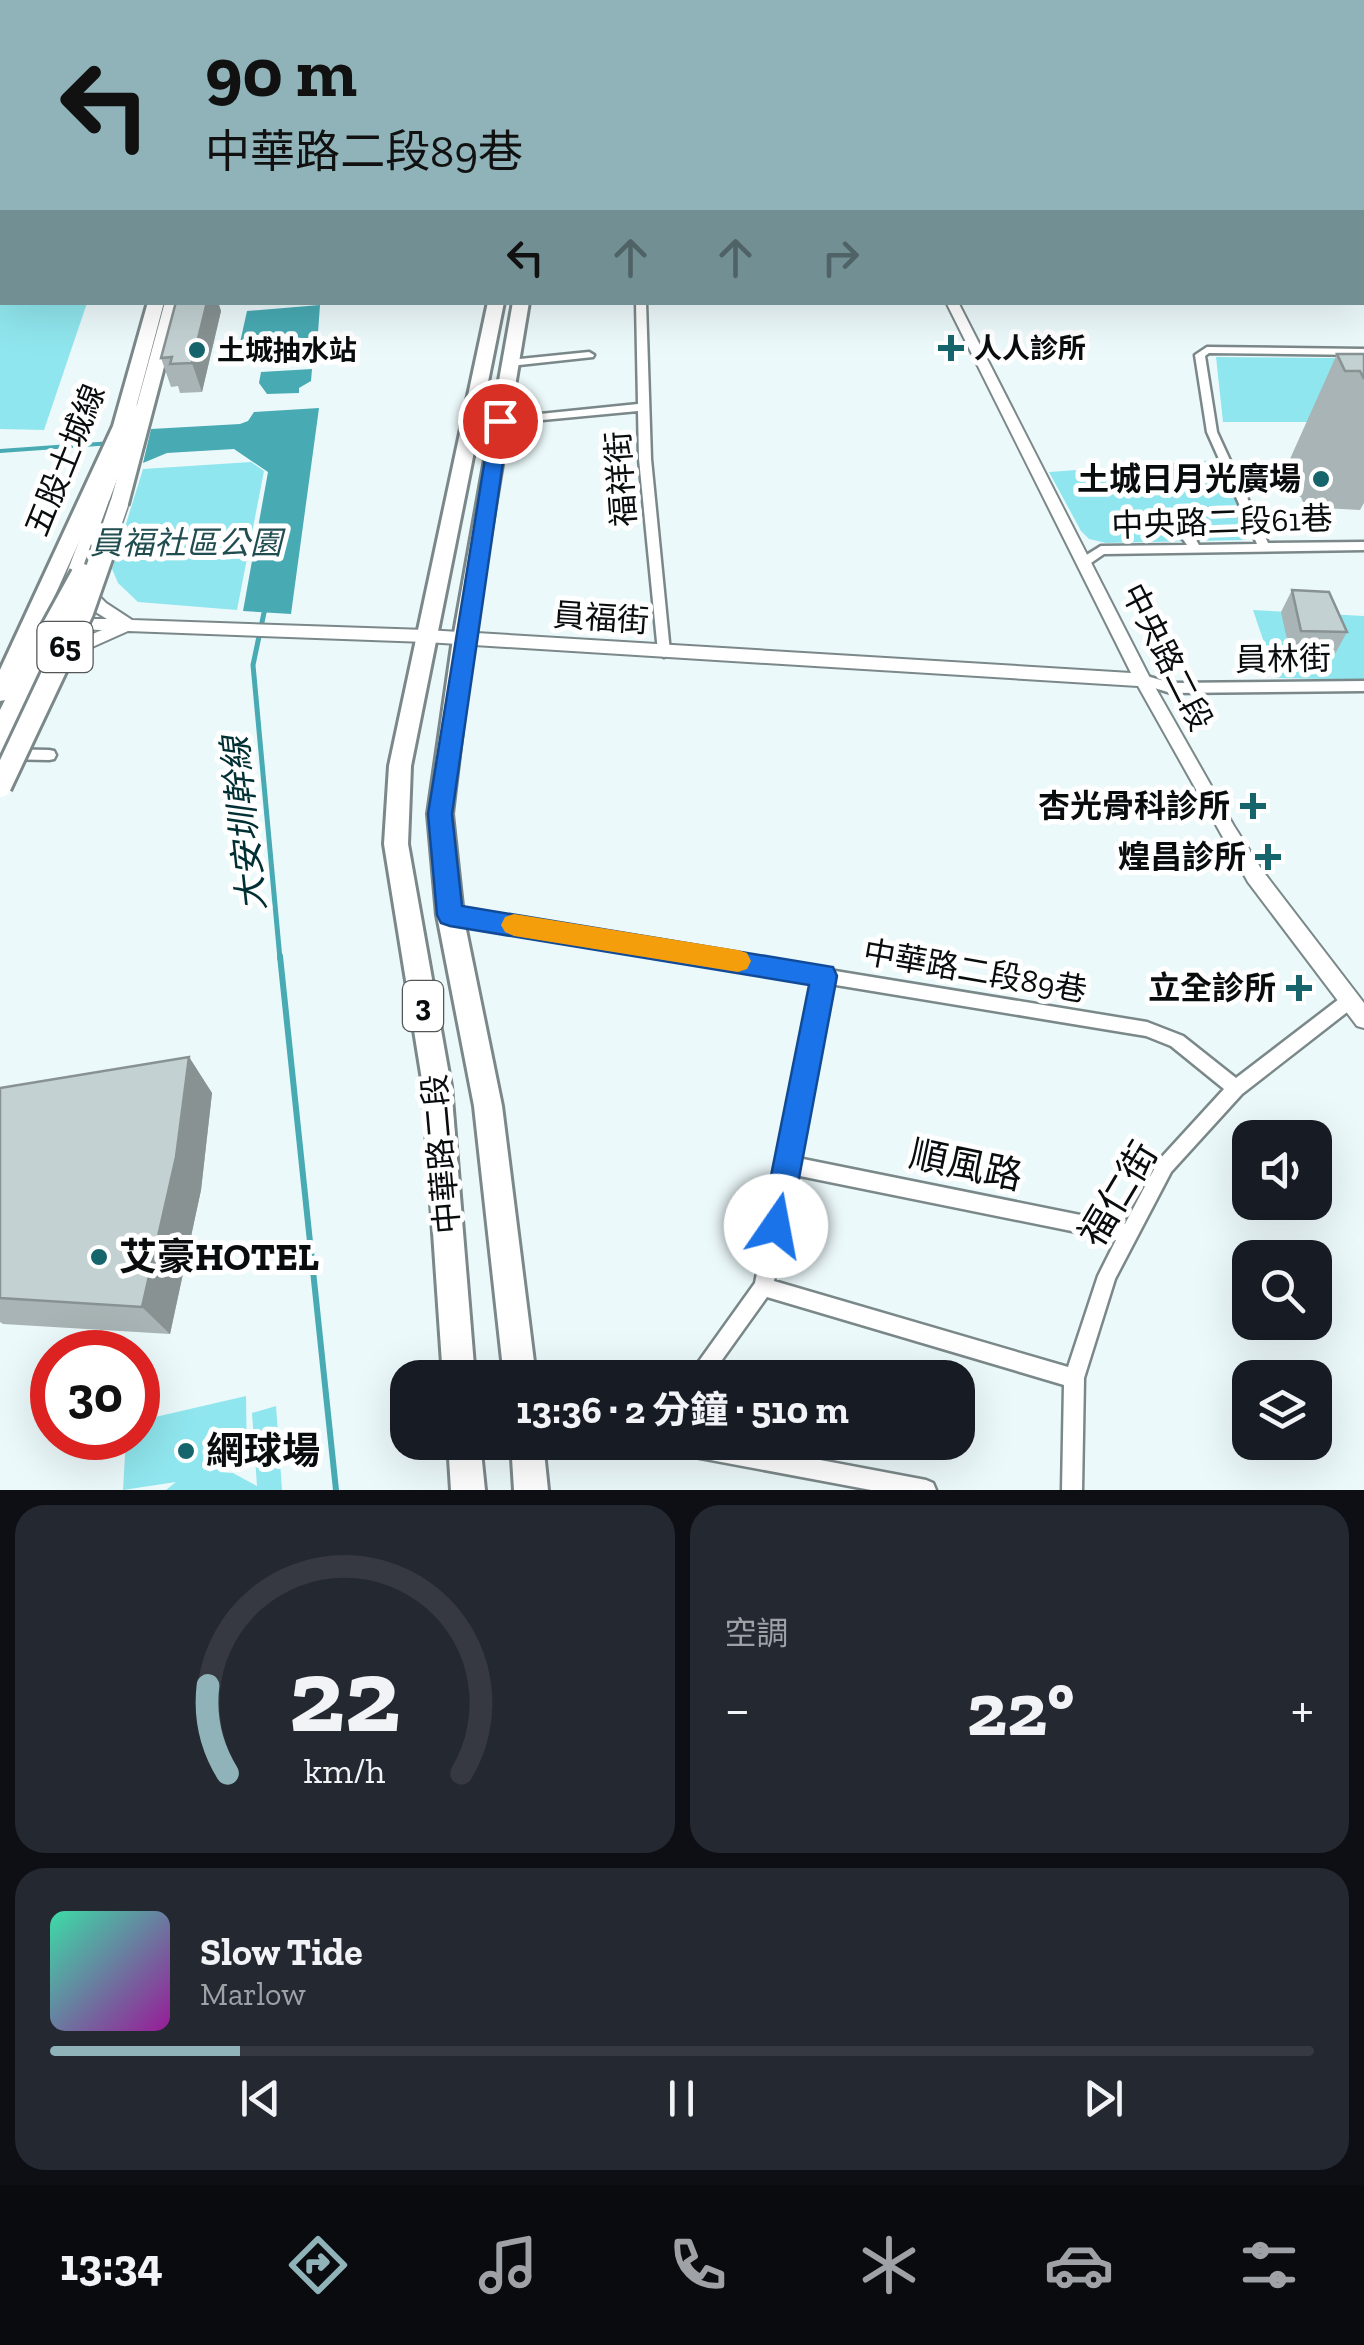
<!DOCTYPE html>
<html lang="zh-TW">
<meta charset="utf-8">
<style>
:root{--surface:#171b24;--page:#242831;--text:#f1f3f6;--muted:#9ea1a6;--line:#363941;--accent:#8fb3b8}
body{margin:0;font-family:"Zilla Slab","Noto Sans TC",serif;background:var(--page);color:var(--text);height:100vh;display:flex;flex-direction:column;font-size:38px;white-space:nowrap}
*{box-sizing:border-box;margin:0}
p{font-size:32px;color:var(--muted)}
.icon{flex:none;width:55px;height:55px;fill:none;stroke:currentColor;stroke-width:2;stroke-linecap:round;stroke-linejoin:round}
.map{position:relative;height:1490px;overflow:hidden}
.details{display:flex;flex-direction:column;gap:15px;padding:15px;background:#0d0f14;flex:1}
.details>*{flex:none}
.hud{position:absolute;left:0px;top:0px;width:1365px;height:305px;box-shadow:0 10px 40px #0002;background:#8fb3b8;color:#111;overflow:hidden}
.tools{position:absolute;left:1232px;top:1120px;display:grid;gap:20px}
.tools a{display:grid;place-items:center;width:100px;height:100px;border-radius:20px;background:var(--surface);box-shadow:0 10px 40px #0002;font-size:50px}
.speed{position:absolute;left:30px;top:1330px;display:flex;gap:20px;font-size:50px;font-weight:700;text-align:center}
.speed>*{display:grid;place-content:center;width:130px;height:130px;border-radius:50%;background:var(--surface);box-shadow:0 10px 40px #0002;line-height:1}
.speed .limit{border:15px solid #d22;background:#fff;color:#111}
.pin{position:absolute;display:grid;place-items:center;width:85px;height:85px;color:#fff;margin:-42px;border:5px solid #fff;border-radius:50%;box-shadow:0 2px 10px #0007}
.me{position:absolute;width:110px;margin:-55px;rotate:12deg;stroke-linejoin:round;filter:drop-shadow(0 0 8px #0008)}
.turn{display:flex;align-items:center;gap:35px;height:210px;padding:0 40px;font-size:45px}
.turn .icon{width:130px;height:130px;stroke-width:2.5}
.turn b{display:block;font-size:70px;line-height:85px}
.lanes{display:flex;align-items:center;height:95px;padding:0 40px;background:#0003;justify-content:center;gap:50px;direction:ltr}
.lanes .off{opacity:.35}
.big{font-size:75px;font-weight:700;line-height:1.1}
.details .tile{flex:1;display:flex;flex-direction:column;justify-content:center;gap:15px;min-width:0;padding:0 35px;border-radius:30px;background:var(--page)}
.details .dial{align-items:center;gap:0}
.dial svg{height:260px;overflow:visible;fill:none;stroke:var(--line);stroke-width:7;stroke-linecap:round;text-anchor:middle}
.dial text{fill:var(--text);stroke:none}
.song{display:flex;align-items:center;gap:30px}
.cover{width:120px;height:120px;border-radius:15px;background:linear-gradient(135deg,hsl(160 70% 55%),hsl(300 70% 35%))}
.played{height:10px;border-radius:5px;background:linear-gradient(90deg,var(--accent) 15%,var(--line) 15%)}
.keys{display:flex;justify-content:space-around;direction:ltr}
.heat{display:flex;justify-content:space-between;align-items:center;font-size:55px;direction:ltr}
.details .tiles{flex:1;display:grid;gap:15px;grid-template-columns:1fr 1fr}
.tile:last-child{grid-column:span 2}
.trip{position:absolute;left:390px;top:1360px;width:585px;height:100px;border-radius:30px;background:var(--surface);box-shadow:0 10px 40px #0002;font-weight:700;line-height:100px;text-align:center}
.tabs{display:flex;height:160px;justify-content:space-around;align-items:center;background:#090b0e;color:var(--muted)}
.tabs .icon{width:70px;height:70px}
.tabs .on{color:var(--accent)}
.tabs b{font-size:45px;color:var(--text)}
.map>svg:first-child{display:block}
</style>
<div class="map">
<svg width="1364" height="1490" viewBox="0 0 1364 1490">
<rect width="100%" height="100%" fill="#ecf9fb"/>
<path fill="#90e6ee" d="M 0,0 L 161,0 L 2,2 L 2,302 L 87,303 L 44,430 L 0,429 Z
M 1216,357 L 1336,358 L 1364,422 L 1223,422 Z
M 1217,460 L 1252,533 L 1245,540 L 1106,543 L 1089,539 L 1081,531 L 1049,472 Z
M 251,462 L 264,471 L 237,610 L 138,602 L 118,583 L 112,569 L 143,469 Z
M 1253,610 L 1364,616 L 1364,680 L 1276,678 Z
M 246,1396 L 247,1464 L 219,1472 L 233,1473 L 257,1486 L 252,1413 L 276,1406 L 282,1490 L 166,1490 L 176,1482 L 123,1490 L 126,1438 L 138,1438 L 138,1421 Z"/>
<path fill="#48aab3" d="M 320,305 L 316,360 L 263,363 L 259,357 L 237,356 L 247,311 Z
M 312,369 L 311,381 L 299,388 L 299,393 L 267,394 L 259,383 L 261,372 Z
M 319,408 L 291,614 L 243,611 L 268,472 L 234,449 L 167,453 L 143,463 L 151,429 L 240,424 L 248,421 L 254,412 Z"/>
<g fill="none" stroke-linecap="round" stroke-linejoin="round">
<path stroke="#48aab3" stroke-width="4" d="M 0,451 L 112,443"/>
<path stroke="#48aab3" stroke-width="5" d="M 265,608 L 253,665 L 280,959"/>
<path stroke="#48aab3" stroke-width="6" d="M 280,956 L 336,1490"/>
<g stroke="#7b8889" stroke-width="5">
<path id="minor" d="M 1362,15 L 1364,15 L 1364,19 L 1362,19 Z
M 636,302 L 646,302 L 651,459 L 670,652 L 664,657 L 658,652 L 639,459 L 638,411 L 500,424 L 495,421 L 500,418 L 638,404 Z
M 1207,347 L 1364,349 L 1364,355 L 1209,353 L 1205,356 L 1217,432 L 1268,543 L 1364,542 L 1364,550 L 1104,554 L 1088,565 L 1080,565 L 1078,562 L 1080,559 L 1101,546 L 1187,545 C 1174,523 1157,529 1135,527 L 1133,524 C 1156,511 1187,521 1199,545 L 1257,544 L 1207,432 L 1195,355 Z
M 589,352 L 594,355 L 593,357 L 510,366 L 505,363 L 510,360 Z
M 1143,675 L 1171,683 L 1364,681 L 1364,691 L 1171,693 L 1138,683 L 1136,680 L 1138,677 Z
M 0,749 L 49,750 L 54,751 L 56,755 L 54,759 L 49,760 L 0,759 Z
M 450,908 L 1147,1022 L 1183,1036 L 1236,1078 L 1343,996 L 1349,994 L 1355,996 L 1357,1001 L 1355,1006 L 1242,1094 L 1171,1172 L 1115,1279 L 1084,1378 L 1082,1490 L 1062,1490 L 1064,1385 L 767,1297 L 709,1378 L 687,1378 L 755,1283 L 815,982 L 450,922 L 445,920 L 442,915 L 445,910 ZM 830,984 L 1146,1036 L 1171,1046 L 1224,1089 L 1159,1160 L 1125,1224 L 798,1158 ZM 795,1175 L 1116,1240 L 1098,1276 L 1068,1367 L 774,1281 Z
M 658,1442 L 725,1442 L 926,1480 L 933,1483 L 936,1490 L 871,1490 L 668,1452 L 661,1449 Z"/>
</g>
<g stroke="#7b8889" stroke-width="4">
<path id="tertiary" d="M 226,0 L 234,0 L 234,2 L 226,2 Z
M 946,302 L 958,302 L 1151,680 L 1234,826 L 1262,870 L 1364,1003 L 1364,1028 L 1357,1026 L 1248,882 L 1138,686 L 426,642 L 128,631 L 81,652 L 34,694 L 28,696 L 20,690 L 69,644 L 102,630 L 65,629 L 57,623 L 59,619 L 107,619 L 94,611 L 74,590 L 64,590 L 62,586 L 129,409 L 136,405 L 143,409 L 79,582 L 86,583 L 106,603 L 132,620 L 426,630 L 1131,673 Z
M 15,710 L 24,716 L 6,752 L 0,754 L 0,729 L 9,711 Z"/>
</g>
<g stroke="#7b8889" stroke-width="6">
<path id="primary" d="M 488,302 L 504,302 L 411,766 L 408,844 L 451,1086 L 475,1378 L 443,1378 L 423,1086 L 384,844 L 389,766 Z
M 513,302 L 529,302 L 473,639 L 452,814 L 463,915 L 502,1106 L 536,1378 L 504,1378 L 474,1106 L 437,915 L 428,814 L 453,639 Z
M 448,1442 L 480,1442 L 485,1490 L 451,1490 Z
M 511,1442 L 543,1442 L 548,1490 L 514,1490 Z"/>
</g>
<g stroke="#7b8889" stroke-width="6">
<path id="trunk" d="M 199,0 L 211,0 L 211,2 L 200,2 Z
M 148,302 L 164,302 L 131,426 L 47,613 L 61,613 L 64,618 L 11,733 L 0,741 L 0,710 L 5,700 L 0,701 L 0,670 L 113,426 Z
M 165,302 L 181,302 L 128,504 L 119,510 L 110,504 Z"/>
</g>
<use href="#minor" fill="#fff" fill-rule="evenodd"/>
<use href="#tertiary" fill="#fff" fill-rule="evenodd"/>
<use href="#primary" fill="#fff" fill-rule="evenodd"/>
<use href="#trunk" fill="#fff" fill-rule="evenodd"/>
<g stroke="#7b8889" stroke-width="21" stroke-linecap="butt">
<path id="trunk-bridge-far1" d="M 103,551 L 119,504"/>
</g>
<g stroke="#7b8889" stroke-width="28" stroke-linecap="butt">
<path id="trunk-bridge" d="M 50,633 L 82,575
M 0,786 L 82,612 L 104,549"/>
</g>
<use href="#trunk-bridge-far1" stroke="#fff" stroke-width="18"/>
<use href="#trunk-bridge" stroke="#fff" stroke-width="22"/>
</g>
<path fill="#a8b4b5" d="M 544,0 L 599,0 L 598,2 L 546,2 Z
M 635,0 L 676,0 L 676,2 L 636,2 Z
M 1052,0 L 1187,0 L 1187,2 L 1051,2 Z
M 1298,0 L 1351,0 L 1350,2 L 1301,2 Z
M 1362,23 L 1364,23 L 1364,160 L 1362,158 Z
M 176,302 L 218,302 L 221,311 L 202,392 L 180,393 L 178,386 L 171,387 L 161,358 Z
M 1337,354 L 1364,354 L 1364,503 L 1360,510 L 1305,507 L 1301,497 L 1287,496 L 1281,479 Z
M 1292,590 L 1347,632 L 1335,654 L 1290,653 L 1281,612 Z
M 189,1057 L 212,1093 L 201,1190 L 170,1334 L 3,1324 L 0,1322 L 0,1088 Z"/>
<path fill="#889293" d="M 207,302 L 218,302 L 221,311 L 202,392 L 192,363 Z
M 189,1057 L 212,1093 L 201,1190 L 170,1334 L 142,1307 Z"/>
<path fill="#c3d1d2" stroke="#889293" stroke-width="2.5" d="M 266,0 L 420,0 L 421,2 L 266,2 Z
M 1070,0 L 1111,0 L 1112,1 L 1072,2 Z
M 176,302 L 207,302 L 192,363 L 170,364 L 172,357 L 161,358 Z
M 1337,354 L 1364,354 L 1364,379 L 1360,371 L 1345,371 Z
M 1292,590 L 1329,592 L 1347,632 L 1301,631 Z
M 189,1057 L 176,1157 L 142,1307 L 0,1298 L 0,1088 Z"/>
<path fill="#1a73e8" stroke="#114b97" stroke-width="2.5" d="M 500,416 L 509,421 L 452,814 L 462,906 L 833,967 L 837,976 L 790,1226 L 786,1236 L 776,1241 L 765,1236 L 761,1226 L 809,985 L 450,926 L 441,923 L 437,915 L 428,814 L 491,421 Z"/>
<path fill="#f59e0b" d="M 514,914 L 738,950 L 747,953 L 751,961 L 747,969 L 738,972 L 514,936 L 505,932 L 501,925 L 505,917 Z"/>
<g fill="#17656c" stroke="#fff" stroke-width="4">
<path d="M946 333h10v10h10v10h-10v10h-10v-10h-10v-10h10z"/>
<circle cx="197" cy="350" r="10"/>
<circle cx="1321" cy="479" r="10"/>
<path d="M1248 791h10v10h10v10h-10v10h-10v-10h-10v-10h10z"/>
<path d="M1263 842h10v10h10v10h-10v10h-10v-10h-10v-10h10z"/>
<path d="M1294 973h10v10h10v10h-10v10h-10v-10h-10v-10h10z"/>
<circle cx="99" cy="1257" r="10"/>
<circle cx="186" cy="1451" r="10"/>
</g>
<g text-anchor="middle" stroke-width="10" stroke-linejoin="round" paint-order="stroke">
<g font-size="28" font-weight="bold" fill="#090d0e" stroke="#fff" text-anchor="start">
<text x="974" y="358">人人診所</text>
<text x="217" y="360">土城抽水站</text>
</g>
<g fill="#fff" stroke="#535656" stroke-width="2.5">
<rect x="37.5" y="622" width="55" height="50" rx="8"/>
<rect x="403" y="981" width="40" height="50" rx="8"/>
</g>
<g font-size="30" font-weight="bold" fill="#090d0e">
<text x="65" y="657">65</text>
<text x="423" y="1016">3</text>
</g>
<g font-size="32" fill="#090d0e" stroke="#fff">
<text transform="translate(65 460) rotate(-68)" y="11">五股土城線</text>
<text transform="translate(621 479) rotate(-94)" y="11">福祥街</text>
<text transform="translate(1222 522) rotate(-2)" y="11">中央路二段61巷</text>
<text transform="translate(601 618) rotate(4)" y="11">員福街</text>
<text transform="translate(1167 657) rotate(63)" y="11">中央路二段</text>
<text transform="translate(1283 659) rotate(-1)" y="11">員林街</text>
<text transform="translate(975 971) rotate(10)" y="11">中華路二段89巷</text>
<text transform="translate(441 1154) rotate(-95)" y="11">中華路二段</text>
</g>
<g font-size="32" font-weight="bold" fill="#090d0e" stroke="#fff" text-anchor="end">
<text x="1301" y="490">土城日月光廣場</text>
<text x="1230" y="817">杏光骨科診所</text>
<text x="1246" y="868">煌昌診所</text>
<text x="1276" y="999">立全診所</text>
</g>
<g font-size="32" font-style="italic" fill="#214d51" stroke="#fff">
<text x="186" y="554">員福社區公園</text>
</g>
<g font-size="35" font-style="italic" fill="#003034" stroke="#fff">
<text transform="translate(244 824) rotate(-96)" y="12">大安圳幹線</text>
</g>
<g font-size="38" fill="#090d0e" stroke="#fff">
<text transform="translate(966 1165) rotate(12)" y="13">順風路</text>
<text transform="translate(1118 1194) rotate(-59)" y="13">福仁街</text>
</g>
<g font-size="38" font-weight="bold" fill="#090d0e" stroke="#fff" text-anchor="start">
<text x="119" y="1270">艾豪HOTEL</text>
<text x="206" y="1464">網球場</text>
</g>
</g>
</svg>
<div class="tools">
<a><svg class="icon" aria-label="sound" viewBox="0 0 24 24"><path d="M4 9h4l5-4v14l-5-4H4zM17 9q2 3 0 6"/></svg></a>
<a><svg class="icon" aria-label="search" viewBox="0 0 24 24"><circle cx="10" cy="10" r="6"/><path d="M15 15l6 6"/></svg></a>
<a><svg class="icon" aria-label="layers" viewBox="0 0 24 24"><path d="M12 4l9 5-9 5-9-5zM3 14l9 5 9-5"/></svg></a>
</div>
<div class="speed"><div class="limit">30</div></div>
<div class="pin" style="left:500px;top:421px;background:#d93025"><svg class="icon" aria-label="arrive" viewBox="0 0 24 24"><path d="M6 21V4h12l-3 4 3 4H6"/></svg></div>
<svg class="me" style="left:776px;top:1226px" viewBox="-20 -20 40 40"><circle r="19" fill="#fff"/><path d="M0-13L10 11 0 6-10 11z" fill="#1a73e8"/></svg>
<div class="trip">13:36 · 2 分鐘 · 510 m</div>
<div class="hud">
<div class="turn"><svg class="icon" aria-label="left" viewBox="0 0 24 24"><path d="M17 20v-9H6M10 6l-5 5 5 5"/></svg><div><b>90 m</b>中華路二段89巷</div></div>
<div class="lanes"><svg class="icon" aria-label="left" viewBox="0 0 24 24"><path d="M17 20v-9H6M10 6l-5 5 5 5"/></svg><svg class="icon off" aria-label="ahead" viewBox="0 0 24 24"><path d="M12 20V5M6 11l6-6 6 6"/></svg><svg class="icon off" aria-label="ahead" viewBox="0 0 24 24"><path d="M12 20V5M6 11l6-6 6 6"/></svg><svg class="icon off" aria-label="right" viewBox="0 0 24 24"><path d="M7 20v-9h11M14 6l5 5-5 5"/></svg></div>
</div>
</div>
<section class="details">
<div class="tiles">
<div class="tile dial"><svg viewBox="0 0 100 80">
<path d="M14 69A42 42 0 1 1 86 69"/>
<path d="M14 69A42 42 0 0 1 8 42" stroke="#8fb3b8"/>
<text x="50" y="56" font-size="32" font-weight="700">22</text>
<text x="50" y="72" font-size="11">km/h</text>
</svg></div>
<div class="tile"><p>空調</p>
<div class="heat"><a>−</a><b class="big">22°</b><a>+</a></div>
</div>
<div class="tile">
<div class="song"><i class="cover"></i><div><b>Slow Tide</b><p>Marlow</p></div></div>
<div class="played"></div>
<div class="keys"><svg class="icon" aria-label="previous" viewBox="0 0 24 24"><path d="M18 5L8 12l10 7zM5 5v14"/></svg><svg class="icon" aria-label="pause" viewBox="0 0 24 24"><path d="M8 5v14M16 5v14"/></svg><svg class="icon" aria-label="next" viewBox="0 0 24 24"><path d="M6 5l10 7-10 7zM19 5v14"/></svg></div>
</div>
</div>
</section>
<nav class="tabs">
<b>13:34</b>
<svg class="icon on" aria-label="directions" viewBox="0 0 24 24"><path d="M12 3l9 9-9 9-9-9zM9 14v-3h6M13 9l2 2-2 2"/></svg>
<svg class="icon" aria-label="music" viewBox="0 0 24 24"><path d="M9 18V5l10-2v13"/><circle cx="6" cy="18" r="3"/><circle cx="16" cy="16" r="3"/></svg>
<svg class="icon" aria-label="phone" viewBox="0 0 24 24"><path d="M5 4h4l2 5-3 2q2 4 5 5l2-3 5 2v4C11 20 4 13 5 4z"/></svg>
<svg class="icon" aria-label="climate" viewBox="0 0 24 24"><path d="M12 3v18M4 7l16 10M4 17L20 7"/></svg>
<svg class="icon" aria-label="car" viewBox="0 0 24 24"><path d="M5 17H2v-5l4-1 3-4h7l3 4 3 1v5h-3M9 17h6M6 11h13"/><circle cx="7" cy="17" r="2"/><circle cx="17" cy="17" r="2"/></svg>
<svg class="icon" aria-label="filters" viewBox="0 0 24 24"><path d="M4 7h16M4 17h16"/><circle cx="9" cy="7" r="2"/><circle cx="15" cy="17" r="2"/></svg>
</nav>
